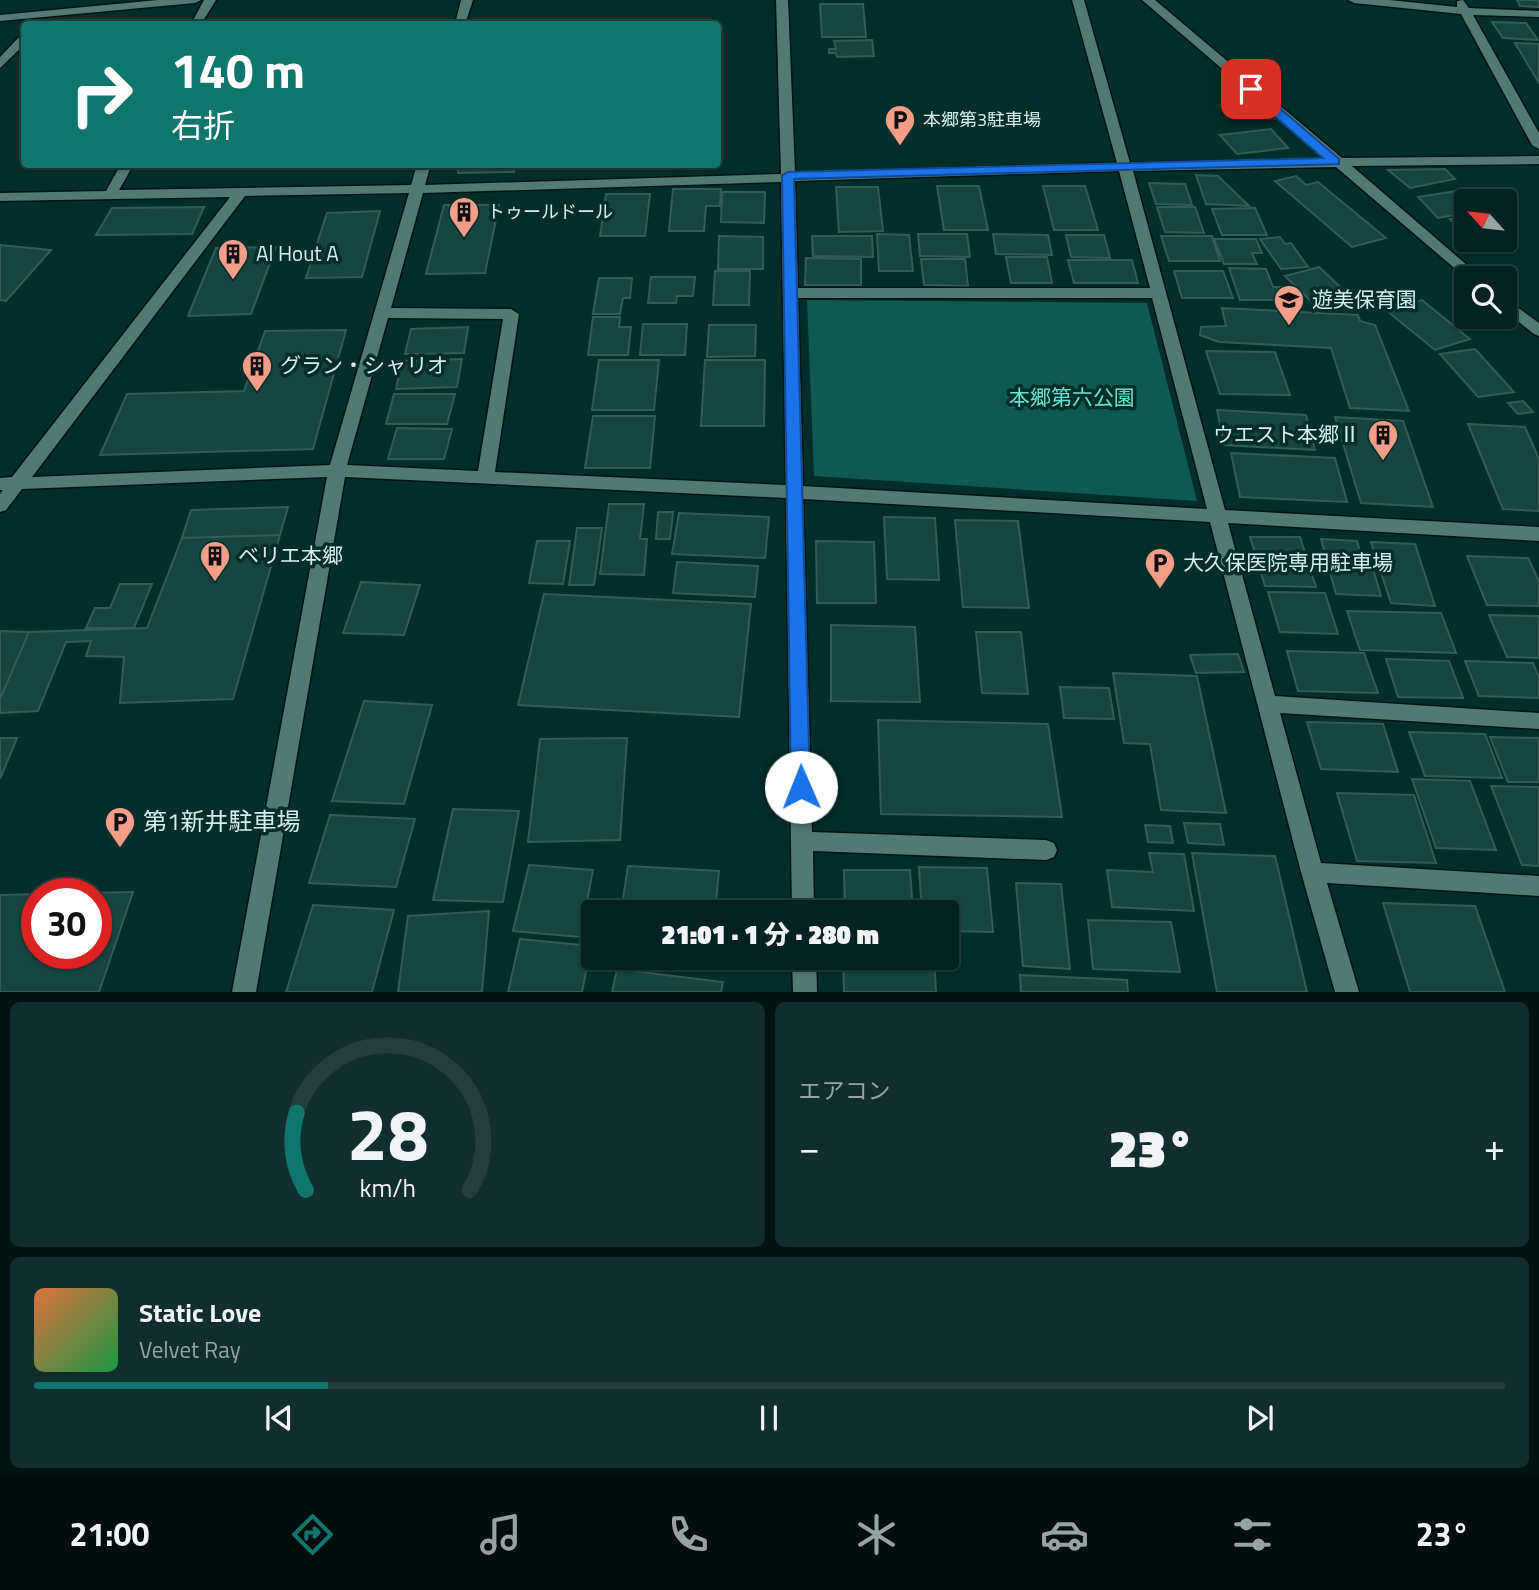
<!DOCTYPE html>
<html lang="ja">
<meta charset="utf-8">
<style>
:root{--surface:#02221f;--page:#102f2c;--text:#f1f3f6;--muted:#96a4a4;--line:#233f3d;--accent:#0f766e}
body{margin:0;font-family:"Titillium Web","Noto Sans JP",sans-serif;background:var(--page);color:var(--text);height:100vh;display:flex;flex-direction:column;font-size:26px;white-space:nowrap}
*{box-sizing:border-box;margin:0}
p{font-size:23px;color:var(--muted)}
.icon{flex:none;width:38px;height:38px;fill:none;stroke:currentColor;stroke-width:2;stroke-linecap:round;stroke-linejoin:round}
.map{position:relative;height:992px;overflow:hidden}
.details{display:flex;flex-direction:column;gap:10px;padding:10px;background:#011311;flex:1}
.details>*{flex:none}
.top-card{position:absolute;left:21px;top:21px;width:700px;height:147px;border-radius:7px;box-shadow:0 2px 5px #0004,0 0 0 2px var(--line);background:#0f766e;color:#fff;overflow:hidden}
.needle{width:46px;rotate:297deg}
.fabs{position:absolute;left:1454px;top:189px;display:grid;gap:14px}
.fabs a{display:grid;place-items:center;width:63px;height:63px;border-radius:7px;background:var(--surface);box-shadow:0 2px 5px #0004,0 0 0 2px var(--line);font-size:35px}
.speed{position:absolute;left:21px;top:878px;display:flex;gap:14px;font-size:35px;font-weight:700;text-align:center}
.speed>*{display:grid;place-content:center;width:91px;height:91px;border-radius:50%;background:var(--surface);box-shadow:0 2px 5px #0004,0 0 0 2px var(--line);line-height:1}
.speed .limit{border:10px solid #d22;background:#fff;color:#111}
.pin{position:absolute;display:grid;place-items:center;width:60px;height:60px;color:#fff;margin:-30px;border-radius:14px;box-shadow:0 4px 10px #0006}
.me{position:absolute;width:77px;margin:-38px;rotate:359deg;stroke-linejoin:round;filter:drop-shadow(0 0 5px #0008)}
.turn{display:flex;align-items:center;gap:24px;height:147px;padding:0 35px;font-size:32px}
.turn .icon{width:91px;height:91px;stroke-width:2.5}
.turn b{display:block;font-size:49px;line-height:60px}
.big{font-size:52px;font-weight:800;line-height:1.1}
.details .widget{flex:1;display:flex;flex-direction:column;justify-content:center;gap:10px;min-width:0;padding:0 24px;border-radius:10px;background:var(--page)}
.details .dial{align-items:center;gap:0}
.dial svg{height:182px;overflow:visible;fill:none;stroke:var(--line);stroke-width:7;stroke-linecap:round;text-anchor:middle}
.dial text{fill:var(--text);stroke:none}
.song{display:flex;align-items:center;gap:21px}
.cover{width:84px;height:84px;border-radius:10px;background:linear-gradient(135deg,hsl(20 70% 55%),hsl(140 70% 35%))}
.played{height:7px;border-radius:4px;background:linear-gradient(90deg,var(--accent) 20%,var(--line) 20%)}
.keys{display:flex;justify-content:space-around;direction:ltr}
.heat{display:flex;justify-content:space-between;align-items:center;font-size:38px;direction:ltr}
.details .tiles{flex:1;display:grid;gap:10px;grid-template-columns:1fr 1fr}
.widget:last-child{grid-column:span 2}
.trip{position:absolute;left:581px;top:900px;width:378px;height:70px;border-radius:7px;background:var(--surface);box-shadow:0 2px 5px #0004,0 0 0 2px var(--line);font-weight:800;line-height:70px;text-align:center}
.menu{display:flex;height:112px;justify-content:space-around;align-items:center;background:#010e0c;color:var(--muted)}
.menu .icon{width:49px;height:49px}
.menu .current{color:var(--accent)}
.menu b{font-size:32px;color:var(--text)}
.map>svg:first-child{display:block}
</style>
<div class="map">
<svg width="1539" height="992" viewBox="0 0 1539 992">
<rect width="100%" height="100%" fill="#022e29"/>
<path fill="#0e5a51" d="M 807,300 L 1147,303 L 1197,501 L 814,476 Z"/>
<path fill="#16453f" stroke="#335c56" stroke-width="2" fill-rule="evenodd" d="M 1517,0 L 1539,0 L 1539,7 L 1520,6 Z
M 820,4 L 863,4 L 866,37 L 822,37 Z
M 1492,22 L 1526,23 L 1538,40 L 1503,38 Z
M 872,40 L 874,56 L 837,57 L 836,53 L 829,53 L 829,49 L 836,49 L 834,41 Z
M 1515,43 L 1539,44 L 1539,83 Z
M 1271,129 L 1288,148 L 1237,154 L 1220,135 Z
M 457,164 L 515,164 L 514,172 L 458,173 Z
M 1445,169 L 1455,179 L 1410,188 L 1388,170 Z
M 1196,175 L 1218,176 L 1249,206 L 1206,204 Z
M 1296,176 L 1306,185 L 1318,182 L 1386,238 L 1352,247 L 1275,181 Z
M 1149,183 L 1185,184 L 1192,205 L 1156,204 Z
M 937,186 L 979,186 L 988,230 L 944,230 Z
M 1043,186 L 1085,186 L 1098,230 L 1054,230 Z
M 836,187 L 878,187 L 883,231 L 839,232 Z
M 673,189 L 721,189 L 720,206 L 706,206 L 704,231 L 669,231 Z
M 1469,189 L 1482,201 L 1466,201 L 1466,213 L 1438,218 L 1418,197 Z
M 722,192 L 765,192 L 764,223 L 721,222 Z
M 606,194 L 650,194 L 645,236 L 600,236 Z
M 444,205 L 499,205 L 485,273 L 426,274 Z
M 204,207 L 192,234 L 96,235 L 112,208 Z
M 1157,207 L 1195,207 L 1204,233 L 1165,232 Z
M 1255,208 L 1267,235 L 1222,235 L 1212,209 Z
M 380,211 L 362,277 L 306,278 L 327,213 Z
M 1466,217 L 1466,237 L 1450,219 Z
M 877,234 L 909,235 L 913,271 L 879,271 Z
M 918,234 L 967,234 L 970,257 L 920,256 Z
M 993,234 L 1048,235 L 1052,255 L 996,254 Z
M 1066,235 L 1104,235 L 1110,258 L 1071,257 Z
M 719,236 L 763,237 L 763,269 L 718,269 Z
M 812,236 L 872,236 L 873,257 L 813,256 Z
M 1161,236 L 1212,236 L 1220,261 L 1169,261 Z
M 1280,237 L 1285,244 L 1291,243 L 1308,267 L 1281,269 L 1260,239 Z
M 1214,239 L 1256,239 L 1262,253 L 1252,253 L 1257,264 L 1224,264 Z
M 0,245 L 51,250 L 6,301 L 0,300 Z
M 276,247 L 251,314 L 188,316 L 216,248 Z
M 1006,257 L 1047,257 L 1052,283 L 1011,283 Z
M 806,258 L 861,259 L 861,285 L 805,285 Z
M 921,259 L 965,259 L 968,286 L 924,285 Z
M 1068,260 L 1132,260 L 1138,283 L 1074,283 Z
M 1319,267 L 1354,300 L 1319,309 L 1285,276 Z
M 1229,268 L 1266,269 L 1273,287 L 1287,287 L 1292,300 L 1240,300 Z
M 715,271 L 750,271 L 749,305 L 713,305 Z
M 1174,271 L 1223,271 L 1233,298 L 1182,298 Z
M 651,277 L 695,277 L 693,296 L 677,296 L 676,303 L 648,303 Z
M 599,278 L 632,278 L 630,298 L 623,298 L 620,314 L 593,314 Z
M 1422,300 L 1470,339 L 1435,350 L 1387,311 Z
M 1222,308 L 1358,315 L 1360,321 L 1375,325 L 1409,411 L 1350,408 L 1331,348 L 1219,342 L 1200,335 L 1201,327 L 1226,326 Z
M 593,317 L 620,317 L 619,327 L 631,327 L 628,355 L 588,355 Z
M 643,324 L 687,324 L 685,355 L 640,355 Z
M 709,325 L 756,325 L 755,356 L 707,357 Z
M 468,327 L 464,353 L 405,354 L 411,329 Z
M 346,330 L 313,449 L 100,455 L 127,394 L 244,391 L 265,331 Z
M 1475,349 L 1514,392 L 1478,397 L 1440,354 Z
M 1206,351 L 1275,352 L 1290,395 L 1220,394 Z
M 462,359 L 457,387 L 396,389 L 402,361 Z
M 599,360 L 659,360 L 654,410 L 592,410 Z
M 705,360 L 765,360 L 764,426 L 701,426 Z
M 394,394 L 455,394 L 447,424 L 386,424 Z
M 1523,401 L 1533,412 L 1518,414 L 1508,403 Z
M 1217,410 L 1306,415 L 1315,450 L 1224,445 Z
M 593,416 L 655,416 L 650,468 L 585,468 Z
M 1335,417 L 1403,421 L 1433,507 L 1361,503 Z
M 1468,424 L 1525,427 L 1539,459 L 1539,511 L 1503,509 Z
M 397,428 L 452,429 L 444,459 L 388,459 Z
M 1231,453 L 1335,458 L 1347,502 L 1240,497 Z
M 609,504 L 644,504 L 640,539 L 647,539 L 644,575 L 600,574 Z
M 288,507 L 280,535 L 182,538 L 191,510 Z
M 658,512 L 673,512 L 670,539 L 656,539 Z
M 679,513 L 769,517 L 765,558 L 672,554 Z
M 884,517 L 935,518 L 939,580 L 887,579 Z
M 955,520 L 1018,521 L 1029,608 L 963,607 Z
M 577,528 L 602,528 L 594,585 L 569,585 Z
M 280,535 L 233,699 L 120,703 L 124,657 L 86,656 L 91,641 L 66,642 L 38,711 L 0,713 L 0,699 L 29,632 L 147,628 L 182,538 Z
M 1250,537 L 1300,537 L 1316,587 L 1265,586 Z
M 1321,539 L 1357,541 L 1363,562 L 1371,562 L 1381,596 L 1336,594 Z
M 537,541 L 570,541 L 563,584 L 529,583 Z
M 816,541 L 874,542 L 876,603 L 817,603 Z
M 1371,542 L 1415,544 L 1435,606 L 1391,603 Z
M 1467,556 L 1528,558 L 1539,581 L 1539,606 L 1487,605 Z
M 677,562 L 758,566 L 755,597 L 673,593 Z
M 361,582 L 420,585 L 404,635 L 343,633 Z
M 120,584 L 152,584 L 134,628 L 86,628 L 95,608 L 110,608 Z
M 1268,592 L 1325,593 L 1338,634 L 1280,632 Z
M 544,594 L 751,604 L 739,717 L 518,705 Z
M 1347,611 L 1441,613 L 1456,653 L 1360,650 Z
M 1489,615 L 1539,616 L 1539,658 L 1507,657 Z
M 831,625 L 915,627 L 920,702 L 831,701 Z
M 0,631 L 29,632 L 0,699 Z
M 976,632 L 1021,632 L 1028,694 L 982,693 Z
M 1287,651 L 1364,653 L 1378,693 L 1298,691 Z
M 1238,654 L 1244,672 L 1196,673 L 1190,655 Z
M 1386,659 L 1449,661 L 1463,698 L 1398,697 Z
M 1465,661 L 1533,663 L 1539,677 L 1539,698 L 1479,696 Z
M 1113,673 L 1197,676 L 1226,813 L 1161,810 L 1150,744 L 1124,743 Z
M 1060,687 L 1109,688 L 1114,719 L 1064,718 Z
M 364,701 L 432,705 L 404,804 L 332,801 Z
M 878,720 L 1048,724 L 1062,817 L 881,814 Z
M 1307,722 L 1383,724 L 1398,772 L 1321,769 Z
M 1409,732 L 1485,734 L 1502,778 L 1425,776 Z
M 1490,737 L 1539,738 L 1539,782 L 1508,782 Z
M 0,738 L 17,738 L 0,779 Z
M 627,738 L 620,840 L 528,842 L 540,739 Z
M 1412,779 L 1470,781 L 1496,850 L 1436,848 Z
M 1491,786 L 1539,787 L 1539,866 L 1522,865 Z
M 1337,793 L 1414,795 L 1436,863 L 1357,861 Z
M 453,809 L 519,811 L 503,902 L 433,900 Z
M 330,815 L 415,819 L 396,887 L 309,883 Z
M 1184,823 L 1220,824 L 1224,845 L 1188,843 Z
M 1145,825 L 1170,826 L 1173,843 L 1148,842 Z
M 1149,853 L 1184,854 L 1194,911 L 1112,907 L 1107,870 L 1153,872 Z
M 1192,853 L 1275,856 L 1307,992 L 1217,992 Z
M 529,865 L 593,870 L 580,937 L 513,931 Z
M 628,866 L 719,871 L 715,912 L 621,912 Z
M 919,867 L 987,868 L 993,932 L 947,931 L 947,912 L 922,912 Z
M 844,870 L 910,870 L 913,912 L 845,912 Z
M 1016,883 L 1061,884 L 1070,969 L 1023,966 Z
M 133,892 L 99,992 L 0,992 L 0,895 ZM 37,894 L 96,894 L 96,954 L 37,954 Z
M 1383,903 L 1475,906 L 1505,992 L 1410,992 Z
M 313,905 L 394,910 L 372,992 L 286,992 Z
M 489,911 L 482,992 L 398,992 L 408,916 Z
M 1088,920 L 1171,922 L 1180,972 L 1093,969 Z
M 520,939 L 591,946 L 582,992 L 508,992 Z
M 843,957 L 934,957 L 936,992 L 844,992 Z
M 617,969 L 723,982 L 721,992 L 612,992 Z
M 1020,975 L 1127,980 L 1128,992 L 1021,992 Z"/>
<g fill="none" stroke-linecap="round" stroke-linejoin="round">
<g stroke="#011411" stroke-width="3">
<path id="minor" d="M 158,0 L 201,0 L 195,3 L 0,21 L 0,15 Z
M 204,0 L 216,0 L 201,24 L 191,24 Z
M 461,0 L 473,0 L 465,24 L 455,24 Z
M 776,0 L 788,0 L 795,173 L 1117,163 L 1072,0 L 1084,0 L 1130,163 L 1327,159 L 1142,0 L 1155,0 L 1342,158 L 1539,156 L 1539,164 L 1352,166 L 1482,278 L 1466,278 L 1336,167 L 1133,171 L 1225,510 L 1539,527 L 1539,541 L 1228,523 L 1275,696 L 1539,713 L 1539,729 L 1280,713 L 1321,863 L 1539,876 L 1539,896 L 1327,883 L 1359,992 L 1335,992 L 1301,872 L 1210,522 L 803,499 L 812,832 L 1046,840 L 1054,843 L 1057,850 L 1054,857 L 1046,860 L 813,851 L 814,912 L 792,912 L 786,498 L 345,477 L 256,992 L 232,992 L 327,477 L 22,489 L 6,510 L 0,512 L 0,494 L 3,490 L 0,490 L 0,478 L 12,477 L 230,197 L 0,201 L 0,193 L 106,191 L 121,164 L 134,164 L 119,190 L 411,185 L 417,164 L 431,164 L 425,185 L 781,174 ZM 1119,171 L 1150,288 L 798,288 L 795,181 ZM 781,182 L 786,485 L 495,472 L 519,314 L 511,309 L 391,308 L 423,193 ZM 409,193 L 330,465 L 32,477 L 245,196 ZM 798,298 L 1152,298 L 1207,509 L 803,486 ZM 388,318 L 503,319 L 478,471 L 347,465 Z
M 1348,0 L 1389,0 L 1457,7 L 1457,1 L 1463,0 L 1469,8 L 1539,11 L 1539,17 L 1473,15 L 1539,133 L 1539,149 L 1532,145 L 1461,14 L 1354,3 Z
M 20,36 L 24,36 L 24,45 L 0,68 L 0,57 Z
M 1505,298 L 1539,323 L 1539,336 L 1534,334 L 1505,311 Z
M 792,957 L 816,957 L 817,992 L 793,992 Z"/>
</g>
<use href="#minor" fill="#517a73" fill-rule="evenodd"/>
</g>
<path fill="#1a73e8" stroke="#114b97" stroke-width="2" d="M 1247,87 L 1255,87 L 1339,159 L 1339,164 L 794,179 L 810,787 L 808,793 L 801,795 L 794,793 L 791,787 L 782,175 L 788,172 L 1323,158 L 1247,92 Z"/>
<defs>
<g id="parking-pin" transform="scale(1.575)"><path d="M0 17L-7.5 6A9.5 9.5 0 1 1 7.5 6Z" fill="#f49e8a" stroke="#022e29"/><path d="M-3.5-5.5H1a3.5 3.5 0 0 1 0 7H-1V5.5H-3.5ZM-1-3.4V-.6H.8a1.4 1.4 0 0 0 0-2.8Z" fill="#111"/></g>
<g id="building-pin" transform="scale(1.575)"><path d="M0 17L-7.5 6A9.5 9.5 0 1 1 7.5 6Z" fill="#f49e8a" stroke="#022e29"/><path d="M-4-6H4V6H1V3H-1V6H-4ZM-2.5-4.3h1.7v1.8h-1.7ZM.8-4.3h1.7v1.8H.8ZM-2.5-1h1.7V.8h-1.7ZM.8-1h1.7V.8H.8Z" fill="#111"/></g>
<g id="school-pin" transform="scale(1.575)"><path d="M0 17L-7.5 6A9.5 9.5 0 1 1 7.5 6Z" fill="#f49e8a" stroke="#022e29"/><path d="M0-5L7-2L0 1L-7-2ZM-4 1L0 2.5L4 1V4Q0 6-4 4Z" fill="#111"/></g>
</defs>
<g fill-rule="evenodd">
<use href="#parking-pin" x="900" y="120"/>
<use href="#building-pin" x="464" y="212"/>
<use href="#building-pin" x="233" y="254"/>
<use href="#school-pin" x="1289" y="300"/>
<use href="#building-pin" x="257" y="366"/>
<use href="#building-pin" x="1383" y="435"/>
<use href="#building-pin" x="215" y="556"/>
<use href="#parking-pin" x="1160" y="563"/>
<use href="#parking-pin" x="120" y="822"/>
</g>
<g text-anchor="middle" stroke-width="7" stroke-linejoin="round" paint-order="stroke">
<g font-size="18" fill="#d7ede9" stroke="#022e29" text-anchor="start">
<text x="923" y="126">本郷第3駐車場</text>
<text x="487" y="218">トゥールドール</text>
</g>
<g font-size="21" fill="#d7ede9" stroke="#022e29" text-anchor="start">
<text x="256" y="261">Al Hout A</text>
<text x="1312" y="307">遊美保育園</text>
<text x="280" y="373">グラン・シャリオ</text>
<text x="1360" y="442" text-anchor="end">ウエスト本郷Ⅱ</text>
<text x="238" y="563">ベリエ本郷</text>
<text x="1183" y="570">大久保医院専用駐車場</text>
</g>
<g font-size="21" fill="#63e2d1" stroke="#022e29">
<text x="1072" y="405">本郷第六公園</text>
</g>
<g font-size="24" fill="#d7ede9" stroke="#022e29" text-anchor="start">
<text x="143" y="830">第1新井駐車場</text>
</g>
</g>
</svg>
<div class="fabs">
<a><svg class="needle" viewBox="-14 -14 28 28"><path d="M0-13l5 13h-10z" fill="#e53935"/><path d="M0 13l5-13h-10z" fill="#96a4a4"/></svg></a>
<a><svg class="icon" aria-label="search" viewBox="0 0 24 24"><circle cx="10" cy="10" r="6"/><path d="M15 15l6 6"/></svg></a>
</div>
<div class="speed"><div class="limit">30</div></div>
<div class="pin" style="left:1251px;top:89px;background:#d93025"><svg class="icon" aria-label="arrive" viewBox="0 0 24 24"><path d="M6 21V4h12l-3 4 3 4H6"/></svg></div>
<svg class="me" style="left:801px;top:787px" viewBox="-20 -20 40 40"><circle r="19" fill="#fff"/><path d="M0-13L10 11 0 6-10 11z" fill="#1a73e8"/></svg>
<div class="trip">21:01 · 1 分 · 280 m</div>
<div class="top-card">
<div class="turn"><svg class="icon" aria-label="right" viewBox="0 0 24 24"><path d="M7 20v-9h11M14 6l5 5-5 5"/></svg><div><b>140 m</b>右折</div></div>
</div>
</div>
<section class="details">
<div class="tiles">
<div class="widget dial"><svg viewBox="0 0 100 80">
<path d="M14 69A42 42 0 1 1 86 69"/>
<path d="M14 69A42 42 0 0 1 10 35" stroke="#0f766e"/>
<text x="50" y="56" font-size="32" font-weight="700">28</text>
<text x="50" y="72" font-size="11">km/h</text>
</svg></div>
<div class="widget"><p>エアコン</p>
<div class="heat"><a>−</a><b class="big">23°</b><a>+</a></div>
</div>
<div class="widget">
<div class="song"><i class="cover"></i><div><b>Static Love</b><p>Velvet Ray</p></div></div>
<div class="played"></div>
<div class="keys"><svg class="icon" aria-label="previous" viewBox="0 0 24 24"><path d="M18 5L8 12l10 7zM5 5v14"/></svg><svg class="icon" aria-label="pause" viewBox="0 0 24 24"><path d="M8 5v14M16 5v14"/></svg><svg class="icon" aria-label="next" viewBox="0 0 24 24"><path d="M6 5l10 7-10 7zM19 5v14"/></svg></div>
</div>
</div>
</section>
<nav class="menu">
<b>21:00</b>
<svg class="icon current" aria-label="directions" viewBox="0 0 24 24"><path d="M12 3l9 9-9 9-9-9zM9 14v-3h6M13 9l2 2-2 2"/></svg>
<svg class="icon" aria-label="music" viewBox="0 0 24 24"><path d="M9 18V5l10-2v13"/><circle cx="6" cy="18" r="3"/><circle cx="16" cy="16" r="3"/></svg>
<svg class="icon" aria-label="phone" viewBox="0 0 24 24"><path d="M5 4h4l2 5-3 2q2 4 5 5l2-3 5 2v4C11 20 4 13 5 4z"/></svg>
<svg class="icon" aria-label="climate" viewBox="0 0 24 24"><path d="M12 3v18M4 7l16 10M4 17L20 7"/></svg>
<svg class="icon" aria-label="car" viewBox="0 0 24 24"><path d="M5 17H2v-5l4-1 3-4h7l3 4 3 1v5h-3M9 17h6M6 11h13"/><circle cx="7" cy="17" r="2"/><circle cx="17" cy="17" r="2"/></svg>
<svg class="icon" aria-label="filters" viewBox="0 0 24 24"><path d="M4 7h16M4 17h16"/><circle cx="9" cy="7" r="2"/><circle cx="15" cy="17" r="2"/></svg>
<b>23°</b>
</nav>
